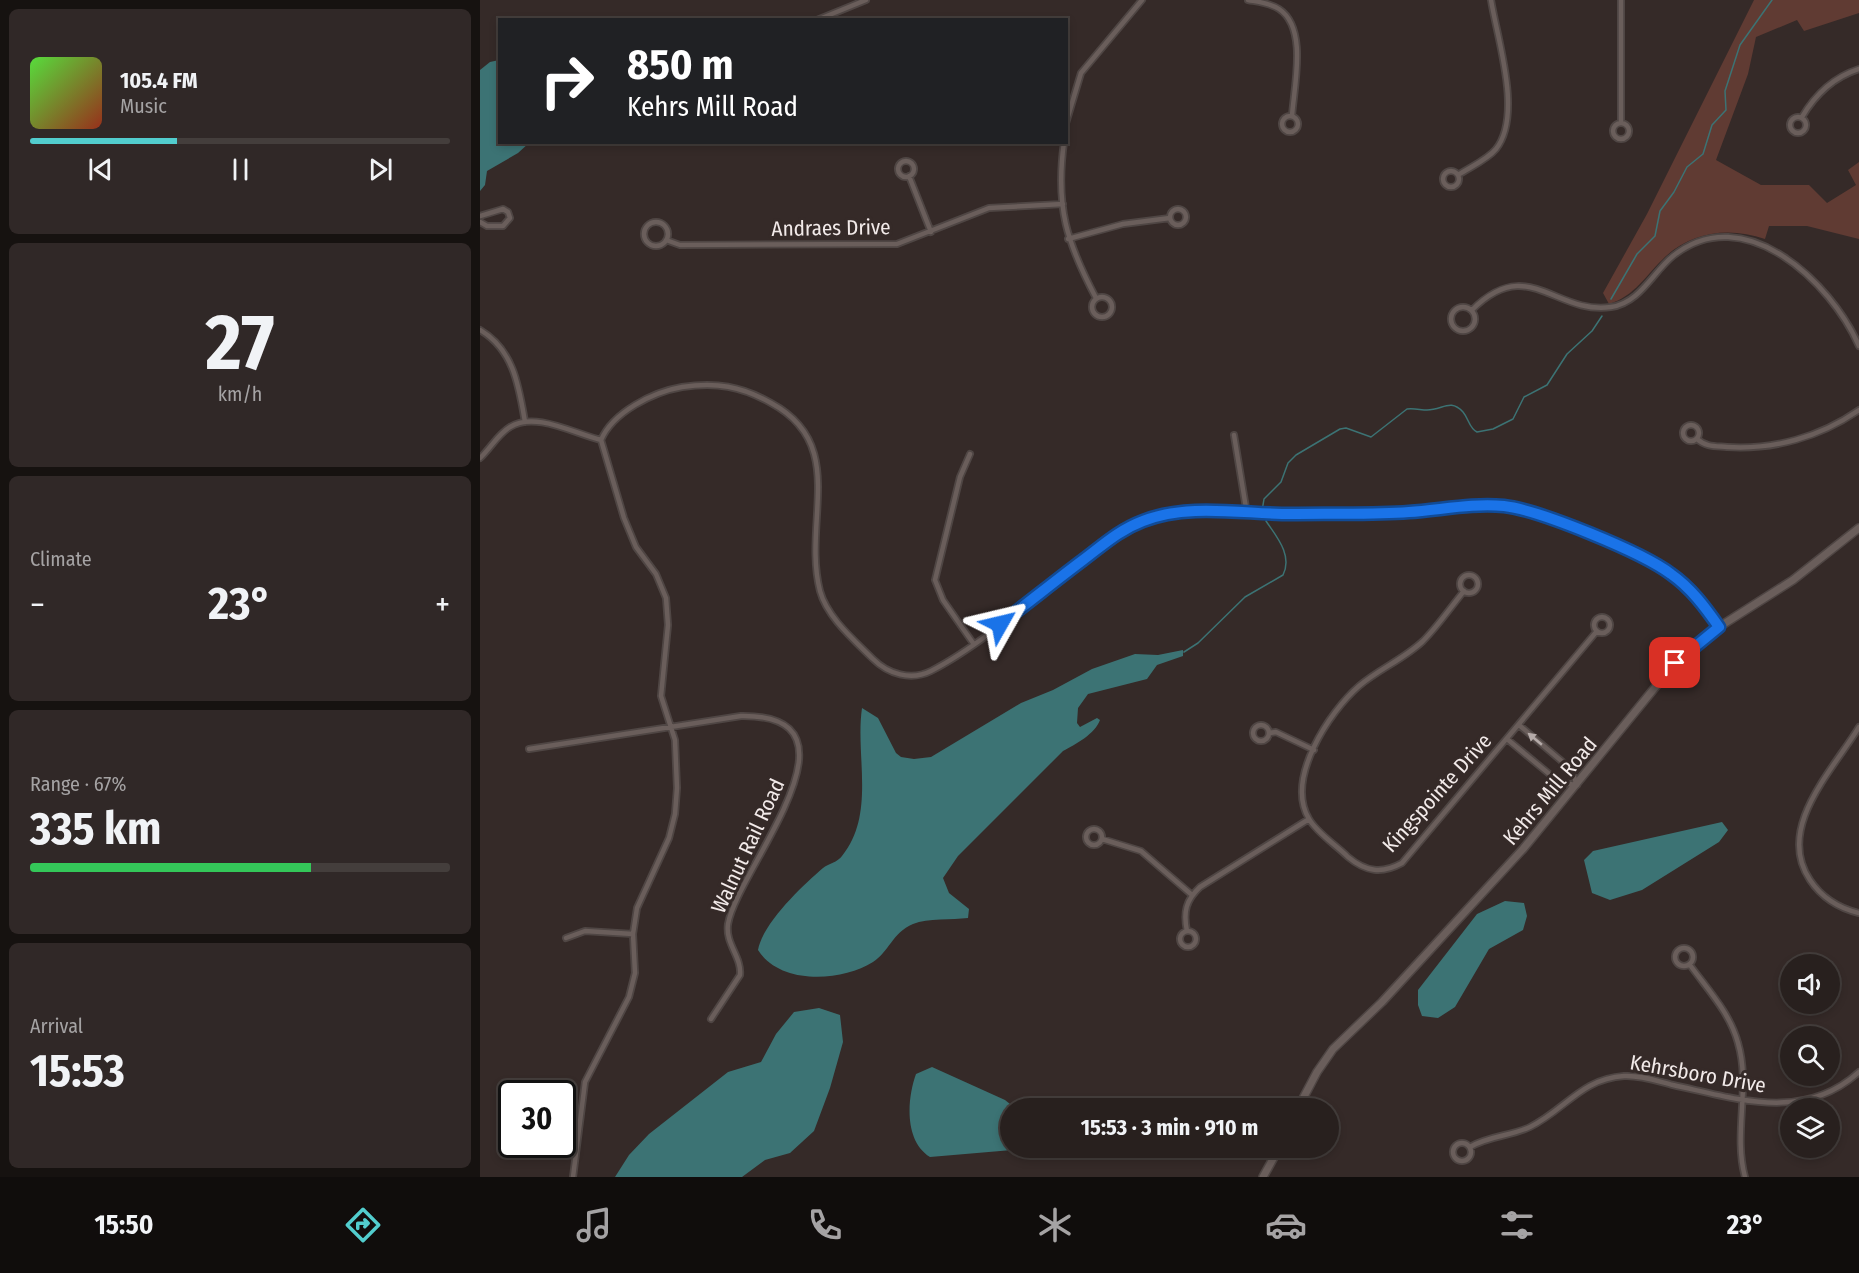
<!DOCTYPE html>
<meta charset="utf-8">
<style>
:root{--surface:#28201e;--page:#302827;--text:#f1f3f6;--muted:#a5a3a4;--line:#443e3c;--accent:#52cdce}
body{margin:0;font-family:"Fira Sans Condensed",sans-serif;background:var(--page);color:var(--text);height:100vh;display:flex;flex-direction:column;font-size:22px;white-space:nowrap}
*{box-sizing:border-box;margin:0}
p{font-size:20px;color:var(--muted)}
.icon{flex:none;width:33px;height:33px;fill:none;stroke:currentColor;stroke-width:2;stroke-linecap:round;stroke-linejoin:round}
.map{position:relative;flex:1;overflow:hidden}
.side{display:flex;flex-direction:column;gap:9px;padding:9px;background:#161210;width:480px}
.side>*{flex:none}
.banner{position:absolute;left:18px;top:18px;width:570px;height:126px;border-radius:0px;box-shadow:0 3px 9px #0003,0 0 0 2px var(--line);background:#202124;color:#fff;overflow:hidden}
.controls{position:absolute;left:1300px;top:954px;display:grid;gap:12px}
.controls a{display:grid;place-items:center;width:60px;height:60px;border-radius:50%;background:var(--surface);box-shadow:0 3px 9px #0003,0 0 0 2px var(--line);font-size:30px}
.speed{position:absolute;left:18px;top:1080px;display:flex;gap:12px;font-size:30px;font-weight:700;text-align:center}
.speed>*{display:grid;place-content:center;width:78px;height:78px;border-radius:50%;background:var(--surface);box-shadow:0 3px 9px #0003,0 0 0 2px var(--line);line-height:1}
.speed .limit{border:3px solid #111;border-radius:9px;background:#fff;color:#111}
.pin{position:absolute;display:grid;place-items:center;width:51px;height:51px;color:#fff;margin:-26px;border-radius:12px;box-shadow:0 3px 9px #0006}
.me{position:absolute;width:66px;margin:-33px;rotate:53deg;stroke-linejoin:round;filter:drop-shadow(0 0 4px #0008)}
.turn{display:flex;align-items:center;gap:21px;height:126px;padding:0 30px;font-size:27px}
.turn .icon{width:78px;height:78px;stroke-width:2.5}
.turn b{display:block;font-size:42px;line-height:51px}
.big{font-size:45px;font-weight:700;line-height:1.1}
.side .card{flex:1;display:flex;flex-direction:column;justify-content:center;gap:9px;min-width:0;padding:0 21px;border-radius:9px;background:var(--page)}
.side .dial{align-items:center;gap:0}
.dial b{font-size:78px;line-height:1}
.song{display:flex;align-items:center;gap:18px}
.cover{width:72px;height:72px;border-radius:9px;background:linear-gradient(135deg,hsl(110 70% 55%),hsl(10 70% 35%))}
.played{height:6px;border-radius:3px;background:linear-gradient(90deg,var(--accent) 35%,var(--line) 35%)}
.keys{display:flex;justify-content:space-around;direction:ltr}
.heat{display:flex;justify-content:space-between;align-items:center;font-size:33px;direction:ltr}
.charge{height:9px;border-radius:4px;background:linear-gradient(90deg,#34c759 67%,var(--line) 0)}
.trip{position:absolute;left:520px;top:1098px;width:339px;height:60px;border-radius:30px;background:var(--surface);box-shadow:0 3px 9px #0003,0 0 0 2px var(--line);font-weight:700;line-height:60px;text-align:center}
.dock{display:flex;height:96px;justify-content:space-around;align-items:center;background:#100d0c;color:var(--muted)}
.dock .icon{width:42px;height:42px}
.dock .selected{color:var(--accent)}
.dock b{font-size:27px;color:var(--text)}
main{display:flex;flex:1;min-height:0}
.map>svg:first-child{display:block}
</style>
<main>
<section class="side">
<div class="card">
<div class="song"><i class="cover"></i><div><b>105.4 FM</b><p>Music</p></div></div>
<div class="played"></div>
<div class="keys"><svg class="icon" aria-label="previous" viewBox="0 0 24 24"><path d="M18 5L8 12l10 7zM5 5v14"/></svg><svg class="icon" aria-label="pause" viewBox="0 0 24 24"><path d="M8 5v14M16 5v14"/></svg><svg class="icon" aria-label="next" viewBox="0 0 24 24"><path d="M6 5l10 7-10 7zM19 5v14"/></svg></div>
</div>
<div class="card dial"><b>27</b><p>km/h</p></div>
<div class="card"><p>Climate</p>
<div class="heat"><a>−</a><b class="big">23°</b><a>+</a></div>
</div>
<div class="card"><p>Range · 67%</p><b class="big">335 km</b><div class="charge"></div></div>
<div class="card"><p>Arrival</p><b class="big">15:53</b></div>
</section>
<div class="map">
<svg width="1379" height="1177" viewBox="0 0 1379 1177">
<rect width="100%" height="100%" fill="#352a28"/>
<path fill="#603b33" d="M 1274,0 L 1379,0 L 1379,13 L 1324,31 L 1317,20 L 1276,37 L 1268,74 L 1236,160 L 1281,185 L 1329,185 L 1347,203 L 1376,185 L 1368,170 L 1379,162 L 1379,239 L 1327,226 L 1289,226 L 1285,239 C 1250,227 1213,231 1185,257 C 1166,275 1155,296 1129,304 L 1123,293 L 1167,214 Z"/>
<path fill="#3c7374" d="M 19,60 L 20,142 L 49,143 L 38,153 L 7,171 L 5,185 L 0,191 L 0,70 L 10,62 Z
M 703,650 L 703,656 L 677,665 L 667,679 L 608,694 L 598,708 L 597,723 L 600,727 L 617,718 L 620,720 C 615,734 596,744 583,751 L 478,856 L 463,878 L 469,893 L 489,909 L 488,918 C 472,920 448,918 433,924 C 412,933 409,952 393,962 C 361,982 300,985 278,950 C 283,923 322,886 343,868 C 348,864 358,862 362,856 C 396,814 375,755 382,708 L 398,718 L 416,753 L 421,757 L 434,759 L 451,757 L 541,703 L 573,690 L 612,669 L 655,654 L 678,655 Z
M 1242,822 L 1248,830 L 1239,842 L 1162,890 L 1130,900 L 1112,893 L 1104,860 L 1113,851 Z
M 1025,901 L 1044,903 L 1047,916 L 1043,930 L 1009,949 L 975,1007 L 958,1018 L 942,1016 L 938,1005 L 938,990 L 997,914 Z
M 339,1008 L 360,1015 L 363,1042 L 350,1088 L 334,1131 L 310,1153 L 285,1160 L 262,1177 L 135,1177 L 149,1155 L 169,1134 L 248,1072 L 281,1062 L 296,1034 L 314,1012 Z
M 452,1067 L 525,1100 L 535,1108 L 531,1108 L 531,1148 L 555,1148 L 450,1157 C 424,1141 427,1099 436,1074 Z"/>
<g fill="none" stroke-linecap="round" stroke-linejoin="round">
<path stroke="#3c7374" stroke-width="1.5" d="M 1131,299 L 1157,254 L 1175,236 L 1180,211 L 1194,192 L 1207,167 L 1223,154 L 1232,125 L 1246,110 L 1245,91 L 1260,45 L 1292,0
M 782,511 L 784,499 L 801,482 L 808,463 L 816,455 L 860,429 L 866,428 L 891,437 L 927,409 C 934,408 941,410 947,410 C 963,410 970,398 983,412 C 989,419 989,428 997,432 L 1013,429 L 1033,419 L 1044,397 L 1067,385 L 1087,354 L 1112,331 L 1122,316
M 704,652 L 718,643 L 765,597 L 803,575 C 813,555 796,536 786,521"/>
<g stroke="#4f4644" stroke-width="8">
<path id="street" d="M 768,0 C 779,2 790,3 799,9 C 828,28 814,86 812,116
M 337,20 L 386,0
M802 124a8 8 0 1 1 16 0a8 8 0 1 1-16 0Z
M1310 125a8 8 0 1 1 16 0a8 8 0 1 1-16 0Z
M 1322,117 C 1335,95 1354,77 1379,69
M 586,123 L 601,73 L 662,0
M 1141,123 L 1141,0
M1133 131a8 8 0 1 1 16 0a8 8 0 1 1-16 0Z
M 584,142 C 575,207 587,243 616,298
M418 169a8 8 0 1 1 16 0a8 8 0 1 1-16 0Z
M963 179a8 8 0 1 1 16 0a8 8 0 1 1-16 0Z
M 978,175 C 990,167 1007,160 1016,149 C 1043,115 1017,38 1011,0
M 429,176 L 451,232
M690 217a8 8 0 1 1 16 0a8 8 0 1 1-16 0Z
M 0,216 L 23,209 L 28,212 L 30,218 L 23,226 L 7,226 L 0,222
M164 234a12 12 0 1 1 24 0a12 12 0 1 1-24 0Z
M 588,239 L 643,224 L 690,218
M 186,240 L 200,245 L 417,244 L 509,208 L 583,204
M612 307a10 10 0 1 1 20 0a10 10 0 1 1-20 0Z
M971 319a12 12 0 1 1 24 0a12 12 0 1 1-24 0Z
M 992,310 C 1048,254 1075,315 1131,307 C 1160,303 1173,272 1193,256 C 1264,199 1351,282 1379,346
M 0,330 C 34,350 39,387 45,422
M1203 433a8 8 0 1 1 16 0a8 8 0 1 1-16 0Z
M 754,435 L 767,514
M 1217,439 C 1226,447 1235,446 1247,447 C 1294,450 1340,437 1379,410
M 490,454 L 480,477 L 455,580 L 463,600 L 493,643
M 0,458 C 10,449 18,434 30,427 C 55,411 95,434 121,440 C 133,412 173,392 202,387 C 236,382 261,386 291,403 C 369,445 322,521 340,591 C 347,617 374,640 393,659 C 408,674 431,681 451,671 C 500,646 558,595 602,561 C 622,546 638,531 661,521 C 703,504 772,514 818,514 C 854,513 890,514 926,512 C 958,511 993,501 1026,507 C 1067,513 1158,549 1191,574 C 1211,589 1225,607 1239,627
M980 584a9 9 0 1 1 18 0a9 9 0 1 1-18 0Z
M 984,591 C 970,608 958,626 943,641 C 924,659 899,669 879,686 C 849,712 805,779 829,819 C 837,833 856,845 868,857 C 886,872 902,874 922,863 L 1117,631
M1114 625a8 8 0 1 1 16 0a8 8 0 1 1-16 0Z
M773 733a8 8 0 1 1 16 0a8 8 0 1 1-16 0Z
M 1039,725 L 1091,769 L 1097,785
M 1379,727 C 1353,770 1295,828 1330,880 C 1342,898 1358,908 1379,913
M 789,733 L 796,732 L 834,750
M 1027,739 L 1079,782 L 1095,785
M 49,749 L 261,716 C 395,714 257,870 248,924 C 245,944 262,957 260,975 L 231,1019
M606 837a8 8 0 1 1 16 0a8 8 0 1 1-16 0Z
M 622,839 L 661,851 L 712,895
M700 939a8 8 0 1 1 16 0a8 8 0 1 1-16 0Z
M 707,931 C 703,912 706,900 720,887 L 829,819
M 86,938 L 105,931 L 153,934
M1195 957a9 9 0 1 1 18 0a9 9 0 1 1-18 0Z
M 1210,965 C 1228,990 1250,1013 1258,1043 C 1271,1087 1253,1133 1265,1177
M973 1152a9 9 0 1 1 18 0a9 9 0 1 1-18 0Z
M 990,1147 C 1008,1136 1031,1136 1050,1127 C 1086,1109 1101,1079 1144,1076 C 1160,1075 1177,1081 1193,1085 C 1258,1099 1324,1122 1379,1072
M 93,1177 L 105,1082 L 149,997 L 155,973 L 153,934 L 157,908 L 189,838 L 195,814 L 197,788 L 195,740 L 181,696 L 188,625 L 186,598 L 176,574 L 156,547 L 144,518 L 121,440"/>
</g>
<g stroke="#4f4644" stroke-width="10">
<path id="secondary" d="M 818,1108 L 837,1072 L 853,1049 L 902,1002 L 1043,849 L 1195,663 L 1239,627 L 1313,580 L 1379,528
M 783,1177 L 799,1148"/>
</g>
<use href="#street" stroke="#6a5e5b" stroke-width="4.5"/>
<use href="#secondary" stroke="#6a5e5b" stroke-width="7"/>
</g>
<defs><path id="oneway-solid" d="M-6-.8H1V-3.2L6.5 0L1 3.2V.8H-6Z" transform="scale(1.5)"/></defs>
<use fill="#b5aba9" href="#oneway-solid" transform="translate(1055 739) rotate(-140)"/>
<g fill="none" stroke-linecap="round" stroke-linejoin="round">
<g stroke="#114b97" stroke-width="15">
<path id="route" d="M 520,624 C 548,603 575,581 603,560 C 623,545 639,530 663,521 C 708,503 763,514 811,514 C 850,513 890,515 929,512 C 960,510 992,503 1024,506 C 1059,510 1162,552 1191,574 C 1211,588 1225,607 1239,627 L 1195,663"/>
</g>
<use href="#route" stroke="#1a73e8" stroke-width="10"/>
</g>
<g text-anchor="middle" stroke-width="6" stroke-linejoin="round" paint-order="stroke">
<g font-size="21" fill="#f2eae9" stroke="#352a28">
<text transform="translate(351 228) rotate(-1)" y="7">Andraes Drive</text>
<text transform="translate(1070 791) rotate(-50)" y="7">Kehrs Mill Road</text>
<text transform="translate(957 793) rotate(-48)" y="7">Kingspointe Drive</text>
<text transform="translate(268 846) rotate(-65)" y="7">Walnut Rail Road</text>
<text transform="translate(1218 1074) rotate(10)" y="7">Kehrsboro Drive</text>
</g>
</g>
</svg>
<div class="controls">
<a><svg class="icon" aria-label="sound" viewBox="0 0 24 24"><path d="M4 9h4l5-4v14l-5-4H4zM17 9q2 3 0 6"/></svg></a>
<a><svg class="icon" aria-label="search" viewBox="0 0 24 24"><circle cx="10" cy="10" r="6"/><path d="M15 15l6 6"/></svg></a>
<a><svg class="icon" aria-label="layers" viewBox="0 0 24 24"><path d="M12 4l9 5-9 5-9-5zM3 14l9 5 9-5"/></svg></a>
</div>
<div class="speed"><div class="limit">30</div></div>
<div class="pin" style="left:1195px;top:663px;background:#d93025"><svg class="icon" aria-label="arrive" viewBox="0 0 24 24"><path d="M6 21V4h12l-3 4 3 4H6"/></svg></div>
<svg class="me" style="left:520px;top:624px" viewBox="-20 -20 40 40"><path d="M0-17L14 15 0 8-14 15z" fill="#1a73e8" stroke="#fff" stroke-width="4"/></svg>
<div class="trip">15:53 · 3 min · 910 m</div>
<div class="banner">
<div class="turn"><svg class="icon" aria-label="right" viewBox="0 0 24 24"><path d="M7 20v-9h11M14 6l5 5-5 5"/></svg><div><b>850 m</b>Kehrs Mill Road</div></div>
</div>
</div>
</main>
<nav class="dock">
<b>15:50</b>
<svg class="icon selected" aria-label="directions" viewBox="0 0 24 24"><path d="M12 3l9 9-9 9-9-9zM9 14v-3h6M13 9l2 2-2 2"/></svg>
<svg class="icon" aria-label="music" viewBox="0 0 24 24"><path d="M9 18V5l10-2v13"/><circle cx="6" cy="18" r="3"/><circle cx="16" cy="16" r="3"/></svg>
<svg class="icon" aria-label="phone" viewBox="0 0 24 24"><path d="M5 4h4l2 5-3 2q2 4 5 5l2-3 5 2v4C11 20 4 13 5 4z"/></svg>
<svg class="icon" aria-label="climate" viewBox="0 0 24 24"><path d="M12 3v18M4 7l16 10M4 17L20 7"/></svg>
<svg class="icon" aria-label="car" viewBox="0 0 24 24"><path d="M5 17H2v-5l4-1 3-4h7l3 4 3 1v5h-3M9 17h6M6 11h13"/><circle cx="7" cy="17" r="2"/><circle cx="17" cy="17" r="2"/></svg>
<svg class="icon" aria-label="filters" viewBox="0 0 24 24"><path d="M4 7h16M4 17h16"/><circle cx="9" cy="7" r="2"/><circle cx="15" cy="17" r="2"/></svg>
<b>23°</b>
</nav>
